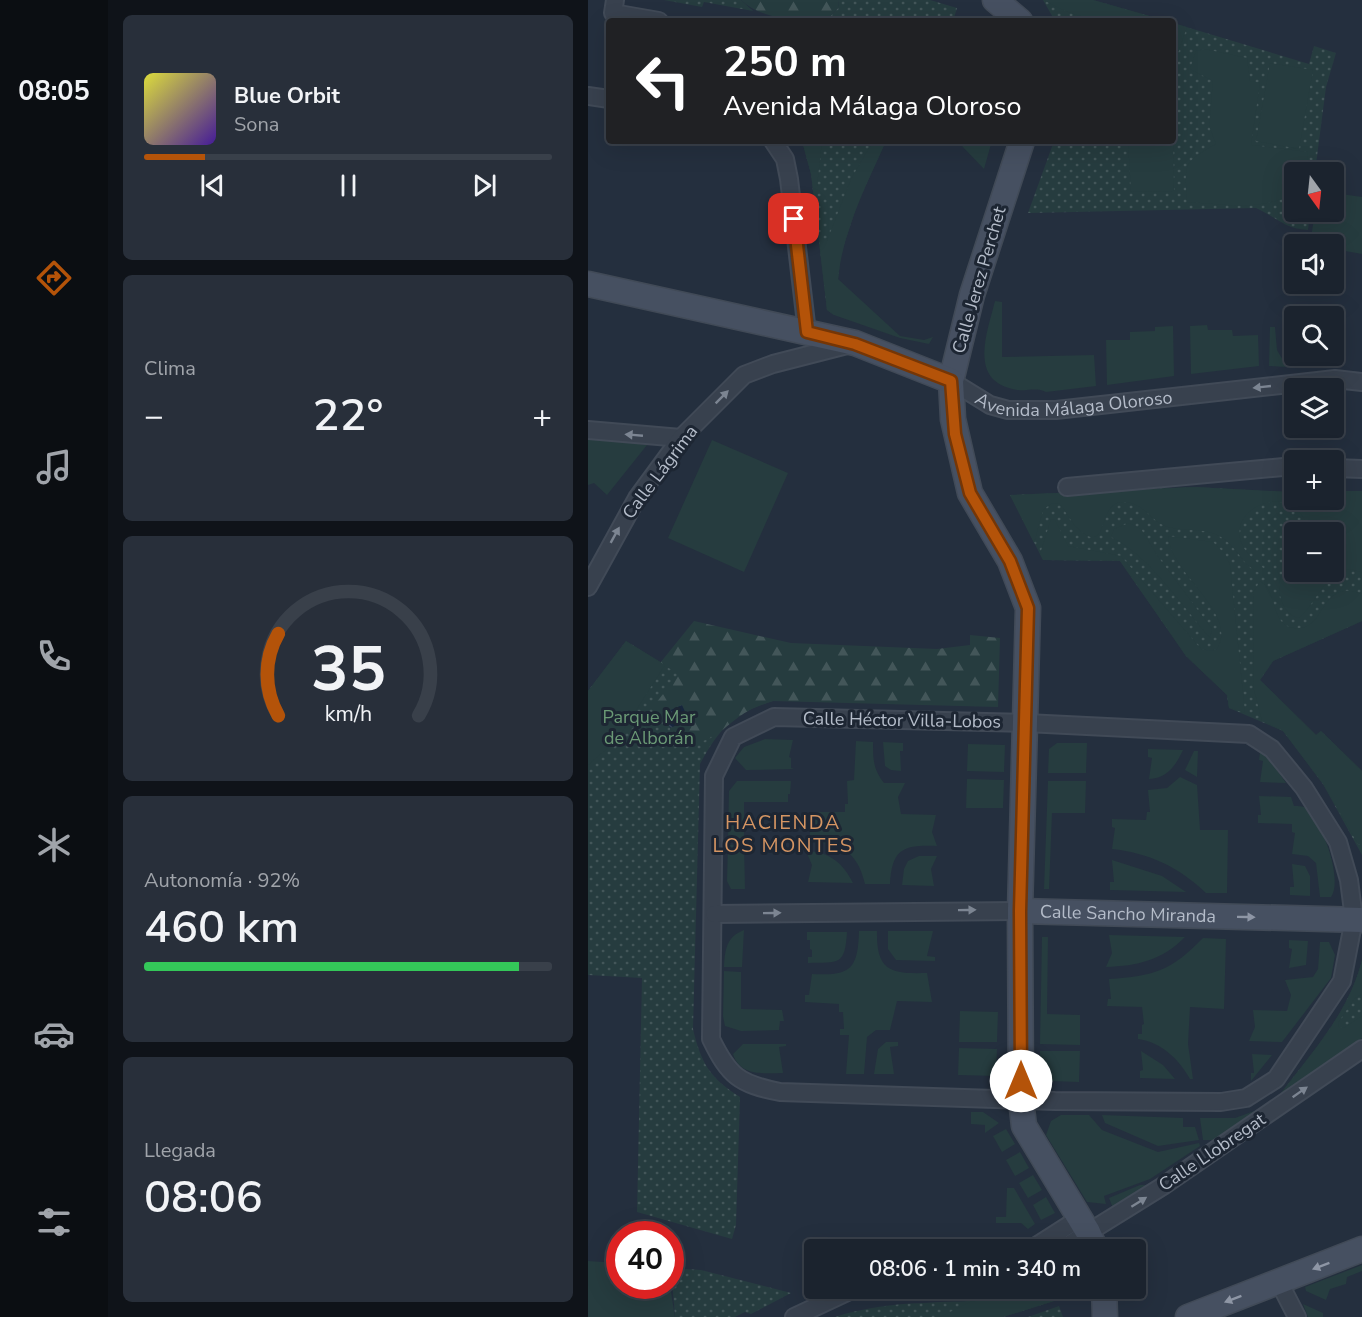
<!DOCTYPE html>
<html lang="es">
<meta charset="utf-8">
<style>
:root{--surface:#1b232e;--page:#282f3a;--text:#f1f3f6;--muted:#a0a4aa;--line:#39404a;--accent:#b45309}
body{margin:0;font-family:"Nunito Sans",sans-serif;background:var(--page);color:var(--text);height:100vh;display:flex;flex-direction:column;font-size:22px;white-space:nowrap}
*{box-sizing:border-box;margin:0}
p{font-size:20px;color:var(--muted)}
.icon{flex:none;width:33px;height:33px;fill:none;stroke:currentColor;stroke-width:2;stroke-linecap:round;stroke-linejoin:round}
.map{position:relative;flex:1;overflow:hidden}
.side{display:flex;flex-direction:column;gap:15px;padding:15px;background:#0f1319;width:480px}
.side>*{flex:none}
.guide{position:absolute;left:18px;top:18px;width:570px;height:126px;border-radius:6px;box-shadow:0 6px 24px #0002,0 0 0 2px var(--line);background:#202124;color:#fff;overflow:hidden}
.needle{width:39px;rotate:165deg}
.controls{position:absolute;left:696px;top:162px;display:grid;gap:12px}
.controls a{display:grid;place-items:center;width:60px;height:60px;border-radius:6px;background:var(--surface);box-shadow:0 6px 24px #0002,0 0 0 2px var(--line);font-size:30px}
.speed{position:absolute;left:18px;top:1221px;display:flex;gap:12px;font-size:30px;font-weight:700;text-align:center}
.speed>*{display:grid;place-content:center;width:78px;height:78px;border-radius:50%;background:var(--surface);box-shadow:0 6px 24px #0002,0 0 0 2px var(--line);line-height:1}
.speed .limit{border:9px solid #d22;background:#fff;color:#111}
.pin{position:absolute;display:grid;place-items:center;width:51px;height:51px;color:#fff;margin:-26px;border-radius:12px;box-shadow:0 3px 9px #0006}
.me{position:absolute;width:66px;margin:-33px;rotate:0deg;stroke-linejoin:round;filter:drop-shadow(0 0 4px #0008)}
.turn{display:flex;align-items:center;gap:21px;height:126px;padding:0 18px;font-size:27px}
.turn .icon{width:78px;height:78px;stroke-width:2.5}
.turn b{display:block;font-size:42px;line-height:51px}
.big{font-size:45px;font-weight:600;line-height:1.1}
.side .widget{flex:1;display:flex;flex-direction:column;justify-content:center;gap:9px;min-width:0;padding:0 21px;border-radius:9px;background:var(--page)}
.side .dial{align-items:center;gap:0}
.dial svg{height:156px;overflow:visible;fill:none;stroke:var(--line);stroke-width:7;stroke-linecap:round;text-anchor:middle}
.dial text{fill:var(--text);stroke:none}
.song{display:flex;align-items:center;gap:18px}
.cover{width:72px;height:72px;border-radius:9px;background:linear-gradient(135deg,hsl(60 70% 55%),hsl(260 70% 35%))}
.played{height:6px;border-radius:3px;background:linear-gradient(90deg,var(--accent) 15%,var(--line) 15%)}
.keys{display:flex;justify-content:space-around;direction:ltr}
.heat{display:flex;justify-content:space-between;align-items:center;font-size:33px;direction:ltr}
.charge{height:9px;border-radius:4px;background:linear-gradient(90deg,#34c759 92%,var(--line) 0)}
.trip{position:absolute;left:216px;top:1239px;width:342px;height:60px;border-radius:6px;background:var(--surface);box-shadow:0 6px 24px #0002,0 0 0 2px var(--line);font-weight:600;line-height:60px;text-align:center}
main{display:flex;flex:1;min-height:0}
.tab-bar{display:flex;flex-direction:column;width:108px;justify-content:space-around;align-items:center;background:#0b0e12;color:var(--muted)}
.tab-bar .icon{width:42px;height:42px}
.tab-bar .on{color:var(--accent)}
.tab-bar b{font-size:27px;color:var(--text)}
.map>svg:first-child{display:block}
</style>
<main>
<nav class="tab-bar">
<b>08:05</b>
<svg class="icon on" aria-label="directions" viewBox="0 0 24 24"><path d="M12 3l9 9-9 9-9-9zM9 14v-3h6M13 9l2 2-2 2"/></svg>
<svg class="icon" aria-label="music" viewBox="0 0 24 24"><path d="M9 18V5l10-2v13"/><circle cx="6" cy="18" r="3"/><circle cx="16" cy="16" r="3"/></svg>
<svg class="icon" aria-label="phone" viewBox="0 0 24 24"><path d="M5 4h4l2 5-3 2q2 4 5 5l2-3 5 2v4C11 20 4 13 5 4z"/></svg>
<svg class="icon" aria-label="climate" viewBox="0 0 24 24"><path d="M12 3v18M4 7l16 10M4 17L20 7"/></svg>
<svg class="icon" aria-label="car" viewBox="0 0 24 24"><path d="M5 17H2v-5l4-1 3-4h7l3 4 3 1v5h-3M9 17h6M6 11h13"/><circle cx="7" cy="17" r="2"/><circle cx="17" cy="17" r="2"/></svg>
<svg class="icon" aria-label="filters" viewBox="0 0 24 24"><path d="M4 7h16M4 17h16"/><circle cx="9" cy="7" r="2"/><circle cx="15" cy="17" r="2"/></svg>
</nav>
<section class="side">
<div class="widget">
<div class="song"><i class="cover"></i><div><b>Blue Orbit</b><p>Sona</p></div></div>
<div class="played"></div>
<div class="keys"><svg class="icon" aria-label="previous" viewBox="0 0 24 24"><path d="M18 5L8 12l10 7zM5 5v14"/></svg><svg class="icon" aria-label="pause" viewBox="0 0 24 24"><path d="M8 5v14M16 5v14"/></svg><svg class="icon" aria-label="next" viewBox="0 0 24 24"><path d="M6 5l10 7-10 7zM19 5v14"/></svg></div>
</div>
<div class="widget"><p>Clima</p>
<div class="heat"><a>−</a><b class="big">22°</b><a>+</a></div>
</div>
<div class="widget dial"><svg viewBox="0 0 100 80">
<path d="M14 69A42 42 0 1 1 86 69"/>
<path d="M14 69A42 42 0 0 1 14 27" stroke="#b45309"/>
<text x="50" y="56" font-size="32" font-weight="700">35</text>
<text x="50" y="72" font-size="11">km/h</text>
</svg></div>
<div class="widget"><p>Autonomía · 92%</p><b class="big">460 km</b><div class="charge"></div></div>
<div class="widget"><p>Llegada</p><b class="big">08:06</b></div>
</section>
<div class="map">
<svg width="774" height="1317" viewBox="0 0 774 1317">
<defs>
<pattern id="grass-dots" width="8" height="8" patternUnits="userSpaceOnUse" patternTransform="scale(1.5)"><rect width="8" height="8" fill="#263c3f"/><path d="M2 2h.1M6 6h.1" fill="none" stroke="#435659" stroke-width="1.8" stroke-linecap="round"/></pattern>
<pattern id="forest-firs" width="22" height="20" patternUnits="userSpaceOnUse" patternTransform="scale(1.5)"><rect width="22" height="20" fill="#263c3f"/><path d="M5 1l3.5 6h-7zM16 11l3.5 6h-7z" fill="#435659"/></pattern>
<pattern id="water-waves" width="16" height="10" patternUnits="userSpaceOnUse" patternTransform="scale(1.5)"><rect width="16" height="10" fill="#17263c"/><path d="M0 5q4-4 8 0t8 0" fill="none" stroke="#364457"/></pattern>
</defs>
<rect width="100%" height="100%" fill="#242f3e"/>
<path fill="url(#grass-dots)" d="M 76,0 L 153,0 L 165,11 L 116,2 L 114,7 Z
M 251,0 L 342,0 L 369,8 L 365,21 L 238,21 L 250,8 Z
M 455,0 L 505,0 L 579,21 L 467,21 Z
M 585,23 L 721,64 L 726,46 L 748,53 L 738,87 L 727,172 L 706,172 L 706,212 L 722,212 L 720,230 C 695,228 690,218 668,208 L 440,213 L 466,141 L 585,141 Z
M 214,141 L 298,141 L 270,202 L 253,254 L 246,315 L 239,310 L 223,174 Z
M 607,487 L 694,492 L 740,532 L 706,532 L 706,572 L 746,572 L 774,562 L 774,621 L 685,661 L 672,680 L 728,735 L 733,731 L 774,771 L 774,855 L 735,784 L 695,731 L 641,708 L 639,695 L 598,656 L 532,561 L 455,560 L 422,495 Z
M 38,641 L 92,674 L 185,701 C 145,713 131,729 112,764 L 105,1029 C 113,1063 122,1078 152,1097 L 148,1225 L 144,1239 L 49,1212 L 54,978 L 0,975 L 0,691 Z
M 774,960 L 774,1038 L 691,1096 C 723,1053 761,1013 774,960 Z
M 83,1268 L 113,1270 L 203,1293 L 163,1314 L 157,1312 L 147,1317 L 87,1317 Z
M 435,1289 L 504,1289 L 415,1317 L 247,1317 C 274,1308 305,1304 334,1303 C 369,1300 402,1304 435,1289 Z
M 471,1306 L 475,1317 L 440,1317 Z"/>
<path fill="url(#forest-firs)" d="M 153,0 L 251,0 L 250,8 L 238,21 C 210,21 174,20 153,0 Z
M 106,621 L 203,643 L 349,649 L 382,645 L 382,635 L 412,638 L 410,707 L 185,701 C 153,711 152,717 128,735 C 117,743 95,745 82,748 L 82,728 L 101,720 L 94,705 L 76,713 L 64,708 L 91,674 L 72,663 Z"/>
<path fill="#263c3f" d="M 456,0 L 505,0 L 579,21 C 531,21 499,26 456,0 Z
M 585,23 L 599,27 L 585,68 Z
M 617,49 L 659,58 L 662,81 L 672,83 L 663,145 L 720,152 L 718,172 L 706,172 L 706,193 C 674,212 635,204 599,202 C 597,164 594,163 628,144 L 621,126 L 625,81 L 602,69 L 608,51 Z
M 682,63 L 725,70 L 711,149 L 668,141 Z
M 585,128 L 586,191 L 543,192 L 540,141 L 585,141 Z
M 214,141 L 234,141 L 229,186 L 229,222 L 223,174 Z
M 285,141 L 298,141 C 278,186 255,230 250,279 L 312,336 L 336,340 L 345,337 L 341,344 L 312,338 L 246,315 L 239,310 L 231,241 L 239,241 L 263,179 Z
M 382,141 L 403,144 L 396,169 L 374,146 Z
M 746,193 L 774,197 L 774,254 L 746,249 L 746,244 L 722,244 L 727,212 L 746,212 Z
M 407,301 L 414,302 L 414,357 L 506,355 L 508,386 L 458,392 C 449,387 440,391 430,390 C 379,383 399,333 407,301 Z
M 702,320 L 706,320 L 706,356 L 717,356 L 718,359 L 706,356 L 702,348 Z
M 619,325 L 620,330 L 644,330 L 645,336 L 670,335 L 671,366 L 603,374 L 602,326 Z
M 585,326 L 586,376 L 519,385 L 518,340 L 542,340 L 542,332 L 567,331 L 567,327 Z
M 682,327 L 687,327 L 689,350 L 699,367 L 681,366 Z
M 0,437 L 59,445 L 19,495 L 6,483 L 0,485 Z
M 124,440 L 200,473 L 156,572 L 80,538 Z
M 607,487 L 706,492 L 706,500 L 746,500 L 746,491 L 774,491 L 774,573 C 743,556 729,604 711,618 C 696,616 687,591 693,577 C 695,570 701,568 706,563 L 706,572 L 746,572 L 746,532 L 720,532 C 712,479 637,504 654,544 C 659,556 668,560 676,569 L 672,573 C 653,564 651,550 636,539 C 618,525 592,534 573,524 C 561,517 555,504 538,502 C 508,499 522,552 495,533 C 486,527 478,512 472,504 L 464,503 L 455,510 L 446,543 L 422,495 Z
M 463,519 L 467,520 L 480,546 L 533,556 L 613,649 L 622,651 L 629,649 C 651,613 583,575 580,536 L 625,542 L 637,554 L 642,565 L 657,713 L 641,708 L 639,695 L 598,656 L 532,561 L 455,560 L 452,554 Z
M 541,523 L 553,529 L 571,558 L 624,629 L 622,638 C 594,606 561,555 523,537 L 526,529 Z
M 672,581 C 690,591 682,625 706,628 C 739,633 730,577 774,594 L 774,621 L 685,661 L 672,680 L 728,735 L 733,731 L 774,771 L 774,844 L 770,844 L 735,784 L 695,731 L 674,721 L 666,690 L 665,593 Z
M 38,641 L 77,665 L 29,740 L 0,765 L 0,691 Z
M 177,739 L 205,740 L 201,757 L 203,758 L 203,768 L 206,769 L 158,770 L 147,758 L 156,747 Z
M 268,741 L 285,742 C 285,759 285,769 296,783 L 317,783 L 310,797 L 313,814 L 348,815 L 344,832 L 349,846 C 316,845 304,848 302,884 L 277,884 C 269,850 252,843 219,842 L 219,838 L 222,838 L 222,828 L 225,828 L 222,812 L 257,812 L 257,804 L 260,804 L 259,781 L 266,780 Z
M 295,742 L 315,743 L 315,751 L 312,751 L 313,771 L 303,770 L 297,766 Z
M 469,743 L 499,743 L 498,773 L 460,773 L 461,749 Z
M 380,744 L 417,745 L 416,772 L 379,771 Z
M 560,749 L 595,750 C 587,767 579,778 561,779 L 564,758 L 560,757 Z
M 606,751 L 610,751 L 609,777 L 597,770 Z
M 672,752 L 679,755 L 698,783 L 672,782 L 675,761 L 671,760 Z
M 592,777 L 609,785 L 612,830 L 640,830 L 639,893 L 618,893 C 591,867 561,853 524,849 L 527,828 L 524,827 L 524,819 L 558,820 L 559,812 L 562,812 L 560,790 L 579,788 Z
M 379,779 L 416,780 L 415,808 L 378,808 Z
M 149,781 L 203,781 L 202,794 L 200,794 L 200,802 L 156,802 L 156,838 L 140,838 L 141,791 Z
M 460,781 L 498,781 L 497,813 L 464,813 L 461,889 L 456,889 Z
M 671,796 L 703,797 L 706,806 C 708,806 714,806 716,807 C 732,815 756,879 743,897 L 732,897 L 728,863 L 720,856 L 704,854 L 707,833 L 704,832 L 704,824 L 670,823 L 670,815 L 673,815 Z
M 156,844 L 157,889 L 143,889 L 139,881 L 140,845 Z
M 218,851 C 242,852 255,863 265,883 L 220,882 L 224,865 Z
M 331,856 L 349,856 L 343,869 L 346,886 L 314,885 L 316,869 L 320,861 Z
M 524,860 L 574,876 L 598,892 L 522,890 L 522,882 L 526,882 Z
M 704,864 L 717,866 L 722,876 L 722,896 L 702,895 L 702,887 L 706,887 Z
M 156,930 L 154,967 L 136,967 C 137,950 138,937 156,930 Z
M 271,931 L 289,931 C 288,972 304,974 339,973 L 344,1002 L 309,1001 L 302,1030 L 288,1030 L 279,1037 L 276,1074 L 258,1074 L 261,1035 L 252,1035 L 252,1029 L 256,1029 L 255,1012 L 251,1012 L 251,1004 L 217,1002 L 217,995 L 221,995 L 224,974 C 262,976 270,970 271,931 Z
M 300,931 L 345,931 L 339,956 L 347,957 L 347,961 L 308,960 L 300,949 Z
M 219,932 L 259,932 C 257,966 251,962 220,963 L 220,957 L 224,957 L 224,950 L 222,949 L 222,940 L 219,940 Z
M 521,935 L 597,937 C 575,960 549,966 518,967 L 524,953 Z
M 454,937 L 460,937 L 459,1014 L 492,1015 L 492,1045 L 452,1044 Z
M 615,938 L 638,939 L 636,1009 L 602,1007 L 600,1044 L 605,1079 L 602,1079 C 591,1059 573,1042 550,1039 L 550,1034 L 554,1034 L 554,1025 L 556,1024 L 554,1007 L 519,1006 L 520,999 L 523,999 L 521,979 C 566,976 583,971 615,938 Z
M 701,940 L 720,941 L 718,965 L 701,968 L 704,949 L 701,948 Z
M 732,942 L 741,942 L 747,955 L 743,978 L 694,1042 L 661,1041 L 667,1027 L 665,1010 L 699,1011 L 703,995 L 697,980 L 725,977 L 730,969 Z
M 774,960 L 774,994 L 766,999 L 750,1023 L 751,1027 L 756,1028 L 774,1016 L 774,1038 L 691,1096 C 723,1053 761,1013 774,960 Z
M 136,971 L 153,972 L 153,1009 L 194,1010 L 196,1021 L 192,1021 L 191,1030 L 153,1031 L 137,1026 L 135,1016 Z
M 372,1011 L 410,1012 L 409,1042 L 371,1042 Z
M 298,1042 L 310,1042 L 310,1046 L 302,1047 L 306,1074 L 286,1074 L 290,1049 Z
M 155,1044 L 198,1044 L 198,1046 L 191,1047 L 195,1073 C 176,1073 152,1077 145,1054 Z
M 371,1048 L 409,1049 L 408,1076 L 370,1075 Z
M 452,1051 L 492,1051 L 491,1082 L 463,1081 L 452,1072 Z
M 553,1051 L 575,1065 L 587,1079 L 552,1078 L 552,1071 L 555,1070 Z
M 664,1054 L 684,1055 L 663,1081 L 663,1073 L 666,1073 Z
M 669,1110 L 626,1140 L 615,1140 L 612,1118 L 647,1118 Z
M 383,1112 L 395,1112 L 411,1123 L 397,1133 L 397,1125 L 383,1124 Z
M 473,1115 L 501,1115 L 514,1130 L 570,1152 L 611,1143 L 612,1146 L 562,1179 L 516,1196 L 518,1204 L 499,1202 L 458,1135 L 463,1121 Z
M 514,1115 L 595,1118 L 595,1127 L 607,1127 L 611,1140 L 570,1146 L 517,1123 Z
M 418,1129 L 427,1144 L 414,1152 L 405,1136 Z
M 432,1152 L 441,1168 L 427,1176 L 418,1160 Z
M 445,1175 L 454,1190 L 440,1198 L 431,1183 Z
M 552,1185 L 560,1185 L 525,1208 L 521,1198 Z
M 419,1188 L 426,1188 L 447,1224 L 440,1229 L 433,1223 L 408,1223 L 408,1217 L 418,1217 Z
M 458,1197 L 467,1213 L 453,1220 L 445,1205 Z
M 0,1261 L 31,1263 L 32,1286 L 82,1286 L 87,1317 L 0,1317 Z
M 774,1265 L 774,1271 L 759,1277 L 758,1284 L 742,1289 L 738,1300 L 718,1291 L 717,1287 Z
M 435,1288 L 504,1289 L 415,1317 L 352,1317 L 382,1302 L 420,1295 Z
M 715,1304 L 735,1313 L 735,1317 L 720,1317 Z"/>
<path fill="url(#water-waves)" d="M 94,705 L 101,720 L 82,728 L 76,713 Z"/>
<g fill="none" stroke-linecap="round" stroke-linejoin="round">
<g stroke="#414a57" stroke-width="20">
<g id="street">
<path d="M 27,0 L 25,13 L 71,21"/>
<path d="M 0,96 L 21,99"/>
<path d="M 185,141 L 197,159 L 201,179 L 219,332"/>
<path id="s1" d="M 363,381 L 402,405 L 420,410 L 468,410 L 747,379 L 774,382"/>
<path d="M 0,430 L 93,438"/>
<path d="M 746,468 L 774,469"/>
<path d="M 479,487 L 706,466"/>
<path d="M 0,587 L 49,498 L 93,438 L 156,375 L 185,364 L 263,344"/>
<path d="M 186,717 L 438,723 L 661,734 L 684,749 L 716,788 L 750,842 L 761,880 L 766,919 L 754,981 L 688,1079 L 658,1098 L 633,1102 L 467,1101 L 192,1092 C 151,1084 141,1076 123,1039 L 126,776 L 145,737 Z"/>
<path d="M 126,914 L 432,911"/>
<path d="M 442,1250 L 492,1218"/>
<path d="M 472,1250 L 575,1186 L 774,1049"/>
<path d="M 691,1282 L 709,1317"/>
<path d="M 206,1317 L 268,1288"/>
</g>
</g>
<g stroke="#414a57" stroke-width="27">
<g id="secondary">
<path d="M 407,0 L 432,21"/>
<path d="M 434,141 L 384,295 L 363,381 L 365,419 L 382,493 L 422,561 L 440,608 L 432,911 L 433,1100 L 436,1126 L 500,1232 L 508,1250"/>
<path d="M 0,284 L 267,343 L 363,381"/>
<path id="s2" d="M 432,911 L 774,920"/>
<path d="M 516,1288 L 517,1317"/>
<path d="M 600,1317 L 774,1249"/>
</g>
</g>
<use href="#street" stroke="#38414e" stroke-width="16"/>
<use href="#secondary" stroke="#465061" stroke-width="24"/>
</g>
<defs><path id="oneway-solid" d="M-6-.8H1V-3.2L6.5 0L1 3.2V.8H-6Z" transform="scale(1.5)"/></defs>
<g fill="#7c8592">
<use href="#oneway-solid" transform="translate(674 387) rotate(174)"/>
<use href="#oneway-solid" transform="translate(134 397) rotate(-45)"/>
<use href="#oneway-solid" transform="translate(46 435) rotate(-175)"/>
<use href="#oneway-solid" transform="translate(27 535) rotate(-61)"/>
<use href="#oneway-solid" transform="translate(379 910) rotate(-1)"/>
<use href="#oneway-solid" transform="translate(184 913) rotate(-1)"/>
<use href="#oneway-solid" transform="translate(712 1092) rotate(-35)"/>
<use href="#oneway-solid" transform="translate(551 1202) rotate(-32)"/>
</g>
<g fill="#8e96a5">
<use href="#oneway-solid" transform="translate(658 917) rotate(1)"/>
<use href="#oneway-solid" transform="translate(733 1266) rotate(159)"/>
<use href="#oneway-solid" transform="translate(645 1299) rotate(159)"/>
</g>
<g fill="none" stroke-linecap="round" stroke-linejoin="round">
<g stroke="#753606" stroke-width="15">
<path id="route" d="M 206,219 L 219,332 L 267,344 L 363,381 L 367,434 L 382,493 L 422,561 L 440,608 L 432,911 L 433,1081"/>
</g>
<use href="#route" stroke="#b45309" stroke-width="10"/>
</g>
<g text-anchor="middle" stroke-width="6" stroke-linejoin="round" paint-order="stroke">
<g font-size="18" fill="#b4bcc9" stroke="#1d2633">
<text transform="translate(391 280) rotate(-74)" y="6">Calle Jerez Perchet</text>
<text dy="6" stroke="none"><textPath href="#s1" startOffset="130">Avenida Málaga Oloroso</textPath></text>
<text transform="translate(72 472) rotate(-53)" y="6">Calle Lágrima</text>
<text transform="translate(314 720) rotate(1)" y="6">Calle Héctor Villa-Lobos</text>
<text dy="6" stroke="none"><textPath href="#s2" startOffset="108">Calle Sancho Miranda</textPath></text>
<text transform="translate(624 1152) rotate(-34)" y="6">Calle Llobregat</text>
</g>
<g font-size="18" fill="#6b9a76" stroke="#1d2633">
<text x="61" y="723">Parque Mar<tspan x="61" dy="21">de Alborán</tspan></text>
</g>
<g font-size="20" letter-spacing="1.5" fill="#d59563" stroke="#1d2633">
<text x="195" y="829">HACIENDA<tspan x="195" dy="23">LOS MONTES</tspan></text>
</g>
</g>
</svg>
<div class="controls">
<a><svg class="needle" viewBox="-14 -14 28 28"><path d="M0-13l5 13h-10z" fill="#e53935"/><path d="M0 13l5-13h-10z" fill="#a0a4aa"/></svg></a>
<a><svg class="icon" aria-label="sound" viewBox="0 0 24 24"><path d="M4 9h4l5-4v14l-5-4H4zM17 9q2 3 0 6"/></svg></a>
<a><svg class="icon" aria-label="search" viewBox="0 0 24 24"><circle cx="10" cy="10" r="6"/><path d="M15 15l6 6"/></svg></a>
<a><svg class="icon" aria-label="layers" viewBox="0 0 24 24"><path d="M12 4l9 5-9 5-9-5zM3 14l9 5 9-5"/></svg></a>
<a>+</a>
<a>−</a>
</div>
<div class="speed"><div class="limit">40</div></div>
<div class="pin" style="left:206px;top:219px;background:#d93025"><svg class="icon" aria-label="arrive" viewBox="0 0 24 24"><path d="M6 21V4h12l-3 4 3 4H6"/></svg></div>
<svg class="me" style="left:433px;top:1081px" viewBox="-20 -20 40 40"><circle r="19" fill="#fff"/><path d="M0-13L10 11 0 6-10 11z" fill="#b45309"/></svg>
<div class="trip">08:06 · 1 min · 340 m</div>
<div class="guide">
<div class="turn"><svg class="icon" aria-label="left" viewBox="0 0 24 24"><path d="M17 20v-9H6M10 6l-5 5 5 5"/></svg><div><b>250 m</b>Avenida Málaga Oloroso</div></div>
</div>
</div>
</main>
